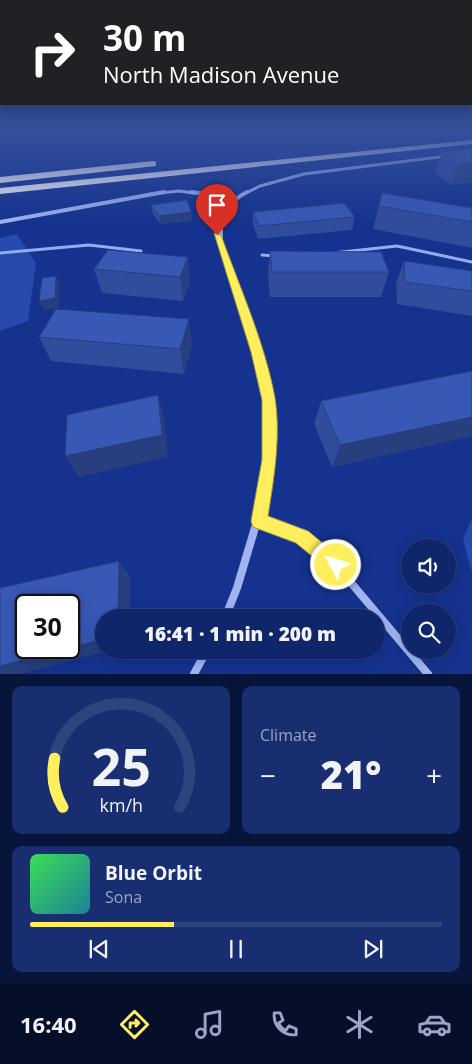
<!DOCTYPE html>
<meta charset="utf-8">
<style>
:root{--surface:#0f266a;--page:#182e70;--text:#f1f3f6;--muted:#9ba5c1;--line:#2f437e;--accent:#ffef5e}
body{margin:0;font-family:"Open Sans",sans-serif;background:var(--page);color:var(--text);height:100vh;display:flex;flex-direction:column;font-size:19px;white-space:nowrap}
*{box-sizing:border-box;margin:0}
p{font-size:16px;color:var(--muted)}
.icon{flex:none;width:28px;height:28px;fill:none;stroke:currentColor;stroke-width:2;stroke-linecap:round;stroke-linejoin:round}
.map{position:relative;height:674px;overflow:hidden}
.details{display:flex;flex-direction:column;gap:12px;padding:12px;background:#08153a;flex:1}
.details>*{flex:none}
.top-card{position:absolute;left:0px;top:0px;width:472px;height:105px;box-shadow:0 2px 12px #0003,0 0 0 1px var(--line);background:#202124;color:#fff;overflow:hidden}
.buttons{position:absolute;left:401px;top:539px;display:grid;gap:10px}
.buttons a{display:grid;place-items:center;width:55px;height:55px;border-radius:50%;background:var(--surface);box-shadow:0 2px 12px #0003,0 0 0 1px var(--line);font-size:25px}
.speed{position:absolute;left:15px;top:594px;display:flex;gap:10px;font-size:25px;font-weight:700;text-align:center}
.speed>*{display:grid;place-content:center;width:65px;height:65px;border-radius:50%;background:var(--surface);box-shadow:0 2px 12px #0003,0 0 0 1px var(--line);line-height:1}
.speed .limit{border:2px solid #111;border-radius:8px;background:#fff;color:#111}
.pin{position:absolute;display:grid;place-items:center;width:42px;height:42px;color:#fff;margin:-51px -21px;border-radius:50% 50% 50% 0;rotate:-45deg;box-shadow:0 0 5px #0007}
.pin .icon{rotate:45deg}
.me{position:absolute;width:55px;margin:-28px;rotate:310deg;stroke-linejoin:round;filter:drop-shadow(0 0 4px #0008)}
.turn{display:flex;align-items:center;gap:18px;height:105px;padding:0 20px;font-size:22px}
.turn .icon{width:65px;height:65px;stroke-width:2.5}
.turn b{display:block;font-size:35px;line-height:42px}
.big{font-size:38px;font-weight:800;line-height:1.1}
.details .tile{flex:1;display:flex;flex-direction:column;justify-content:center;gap:8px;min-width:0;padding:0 18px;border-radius:10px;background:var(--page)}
.details .dial{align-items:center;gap:0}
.dial svg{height:130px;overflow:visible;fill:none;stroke:var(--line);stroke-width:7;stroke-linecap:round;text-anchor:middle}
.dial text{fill:var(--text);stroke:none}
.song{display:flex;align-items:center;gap:15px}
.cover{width:60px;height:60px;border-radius:8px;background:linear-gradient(135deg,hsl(130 70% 55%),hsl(190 70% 35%))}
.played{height:5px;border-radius:2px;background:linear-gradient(90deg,var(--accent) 35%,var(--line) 35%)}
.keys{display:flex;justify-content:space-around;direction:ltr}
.heat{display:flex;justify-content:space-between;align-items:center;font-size:28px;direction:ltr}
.details .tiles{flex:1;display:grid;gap:12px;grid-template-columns:1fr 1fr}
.tile:last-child{grid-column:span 2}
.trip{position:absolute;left:95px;top:609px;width:290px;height:50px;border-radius:25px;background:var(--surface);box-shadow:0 2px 12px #0003,0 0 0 1px var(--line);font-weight:800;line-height:50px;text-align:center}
.menu{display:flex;height:80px;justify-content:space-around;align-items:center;background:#060f2a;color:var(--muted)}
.menu .icon{width:35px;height:35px}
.menu .selected{color:var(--accent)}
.menu b{font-size:22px;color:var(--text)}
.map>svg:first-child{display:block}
</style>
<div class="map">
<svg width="472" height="674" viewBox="0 0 472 674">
<rect width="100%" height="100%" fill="#14328e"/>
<path fill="#264aad" d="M 17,234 L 36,263 L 28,321 L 0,331 L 0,238 Z
M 472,518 L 472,573 L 463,539 Z"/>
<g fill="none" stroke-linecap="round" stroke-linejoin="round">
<path stroke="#91acf3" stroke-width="3" d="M 0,253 L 89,245 L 141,251
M 333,253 L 397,246 L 472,262
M 262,255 L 276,256"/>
<path stroke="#9fb4f0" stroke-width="3" d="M 150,194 L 179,191 L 201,194
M 244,194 L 260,186 L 304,174 L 447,156"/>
<path stroke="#9fb4f0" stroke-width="4" d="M 191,192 L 238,198
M 0,222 L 164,192
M 229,272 C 218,242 213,209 247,192"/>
<path stroke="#9fb4f0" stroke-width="5" d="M 228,271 L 263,374"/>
<path stroke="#9fb4f0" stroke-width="6" d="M 262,505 C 272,461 273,416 262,373"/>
<path stroke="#9fb4f0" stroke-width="8" d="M 259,521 L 302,537 L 336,565 L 428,674
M 225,618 L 237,588 L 262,504
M 194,674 L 207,650"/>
<path fill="#fff" fill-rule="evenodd" d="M 472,140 L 472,144 L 0,194 L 0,188 Z
M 153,161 L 156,162 L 156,166 L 0,183 L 0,177 Z"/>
</g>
<path fill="#304c9c" d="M 472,148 L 472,182 L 451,185 L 435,172 L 442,152 Z
M 382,193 L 472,208 L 472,248 L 373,229 Z
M 151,205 L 191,212 L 192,221 L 160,224 L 153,214 Z
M 253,212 L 355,217 L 352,230 L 258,239 L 253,225 Z
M 270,251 L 389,272 L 381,297 L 270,297 L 268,276 Z
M 188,257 L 190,282 L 183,301 L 102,293 L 94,269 Z
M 404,261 L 472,271 L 472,316 L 397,304 L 396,283 Z
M 39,337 L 192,344 L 184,374 L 51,361 Z
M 472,372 L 472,436 L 332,467 L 314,424 L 321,401 Z"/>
<path fill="#273e7f" d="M 472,162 L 472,182 L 451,185 L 459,164 Z
M 191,212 L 192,221 L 160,224 L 159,216 Z
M 188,257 L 190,282 L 183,301 L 180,277 Z
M 56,276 L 60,286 L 59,308 L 44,310 L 39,301 Z
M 189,319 L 192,344 L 184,374 L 180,349 Z
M 158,395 L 164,419 L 168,457 L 79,477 L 65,456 Z
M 472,417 L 472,436 L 332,467 L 340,445 Z
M 119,561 L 130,577 L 130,618 L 118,618 Z
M 104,639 L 104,650 L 110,650 L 20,674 L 0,674 L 0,666 Z"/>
<path fill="#3858b5" stroke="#273e7f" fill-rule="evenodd" d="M 472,148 L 472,162 L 459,164 L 442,152 Z
M 382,193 L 472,208 L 472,222 L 379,206 Z
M 187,200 L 191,212 L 159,216 L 151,205 Z
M 344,203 L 355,217 L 259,226 L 253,212 Z
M 108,250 L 188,257 L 180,277 L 94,269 Z
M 270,251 L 381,252 L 389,272 L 272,272 Z
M 404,261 L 472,271 L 472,291 L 405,282 Z
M 56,276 L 55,298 L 39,301 L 42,278 Z
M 56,309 L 189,319 L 180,349 L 39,337 Z
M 472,371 L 472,417 L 340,445 L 321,401 Z
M 158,395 L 162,435 L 65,456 L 67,415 Z
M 119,561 L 118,618 L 104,618 L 104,639 L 0,666 L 0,588 ZM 26,605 L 69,605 L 69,648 L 26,648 Z"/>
<linearGradient id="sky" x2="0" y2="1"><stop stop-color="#0b1c4e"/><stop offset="0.58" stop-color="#344f9b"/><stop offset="1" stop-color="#344f9b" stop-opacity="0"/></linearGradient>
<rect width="472" height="226" fill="url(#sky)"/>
<path fill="#ffef5e" stroke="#a69b3d" d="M 214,233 L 221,235 C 240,288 265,343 275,398 C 281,437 274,478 268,516 L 308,531 L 342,559 L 345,565 L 342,571 L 336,574 L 330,571 L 296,543 L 253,527 L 251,521 L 262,460 L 262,400 L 251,352 Z"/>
</svg>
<div class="buttons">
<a><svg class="icon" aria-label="sound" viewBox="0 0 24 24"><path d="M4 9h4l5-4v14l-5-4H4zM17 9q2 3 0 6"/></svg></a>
<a><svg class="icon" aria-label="search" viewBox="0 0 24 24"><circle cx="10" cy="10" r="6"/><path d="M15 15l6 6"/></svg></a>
</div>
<div class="speed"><div class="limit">30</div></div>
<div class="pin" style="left:217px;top:235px;background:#d93025"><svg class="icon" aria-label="arrive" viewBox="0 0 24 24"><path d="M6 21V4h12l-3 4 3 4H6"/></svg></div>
<svg class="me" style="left:336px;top:565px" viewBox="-20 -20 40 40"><circle r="17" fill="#ffef5e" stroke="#fff" stroke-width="3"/><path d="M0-11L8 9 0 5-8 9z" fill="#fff"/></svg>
<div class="trip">16:41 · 1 min · 200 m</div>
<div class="top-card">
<div class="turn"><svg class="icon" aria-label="right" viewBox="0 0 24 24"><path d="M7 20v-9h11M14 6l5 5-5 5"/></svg><div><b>30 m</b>North Madison Avenue</div></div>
</div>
</div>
<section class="details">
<div class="tiles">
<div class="tile dial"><svg viewBox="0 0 100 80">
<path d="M14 69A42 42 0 1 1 86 69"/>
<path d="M14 69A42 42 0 0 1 9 39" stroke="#ffef5e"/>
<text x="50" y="56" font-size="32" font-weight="700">25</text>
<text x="50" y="72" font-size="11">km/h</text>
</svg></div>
<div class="tile"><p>Climate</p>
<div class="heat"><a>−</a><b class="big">21°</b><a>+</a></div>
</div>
<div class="tile">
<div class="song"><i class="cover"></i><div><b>Blue Orbit</b><p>Sona</p></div></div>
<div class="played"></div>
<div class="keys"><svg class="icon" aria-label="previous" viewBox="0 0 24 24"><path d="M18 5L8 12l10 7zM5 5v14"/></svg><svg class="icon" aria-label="pause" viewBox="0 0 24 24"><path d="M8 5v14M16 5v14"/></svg><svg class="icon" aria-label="next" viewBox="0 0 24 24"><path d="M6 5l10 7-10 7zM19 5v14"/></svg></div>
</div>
</div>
</section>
<nav class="menu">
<b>16:40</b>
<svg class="icon selected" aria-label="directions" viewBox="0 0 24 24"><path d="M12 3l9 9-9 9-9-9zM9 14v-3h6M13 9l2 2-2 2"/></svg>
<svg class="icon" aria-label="music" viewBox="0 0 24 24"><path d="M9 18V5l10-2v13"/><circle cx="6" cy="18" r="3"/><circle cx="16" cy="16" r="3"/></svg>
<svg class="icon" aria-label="phone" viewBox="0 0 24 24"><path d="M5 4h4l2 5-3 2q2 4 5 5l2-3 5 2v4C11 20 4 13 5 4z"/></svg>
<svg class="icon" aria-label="climate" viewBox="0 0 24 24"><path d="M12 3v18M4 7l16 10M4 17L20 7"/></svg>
<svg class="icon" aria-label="car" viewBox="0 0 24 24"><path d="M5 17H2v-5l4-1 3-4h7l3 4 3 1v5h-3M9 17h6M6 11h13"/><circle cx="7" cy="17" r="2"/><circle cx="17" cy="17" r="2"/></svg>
</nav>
